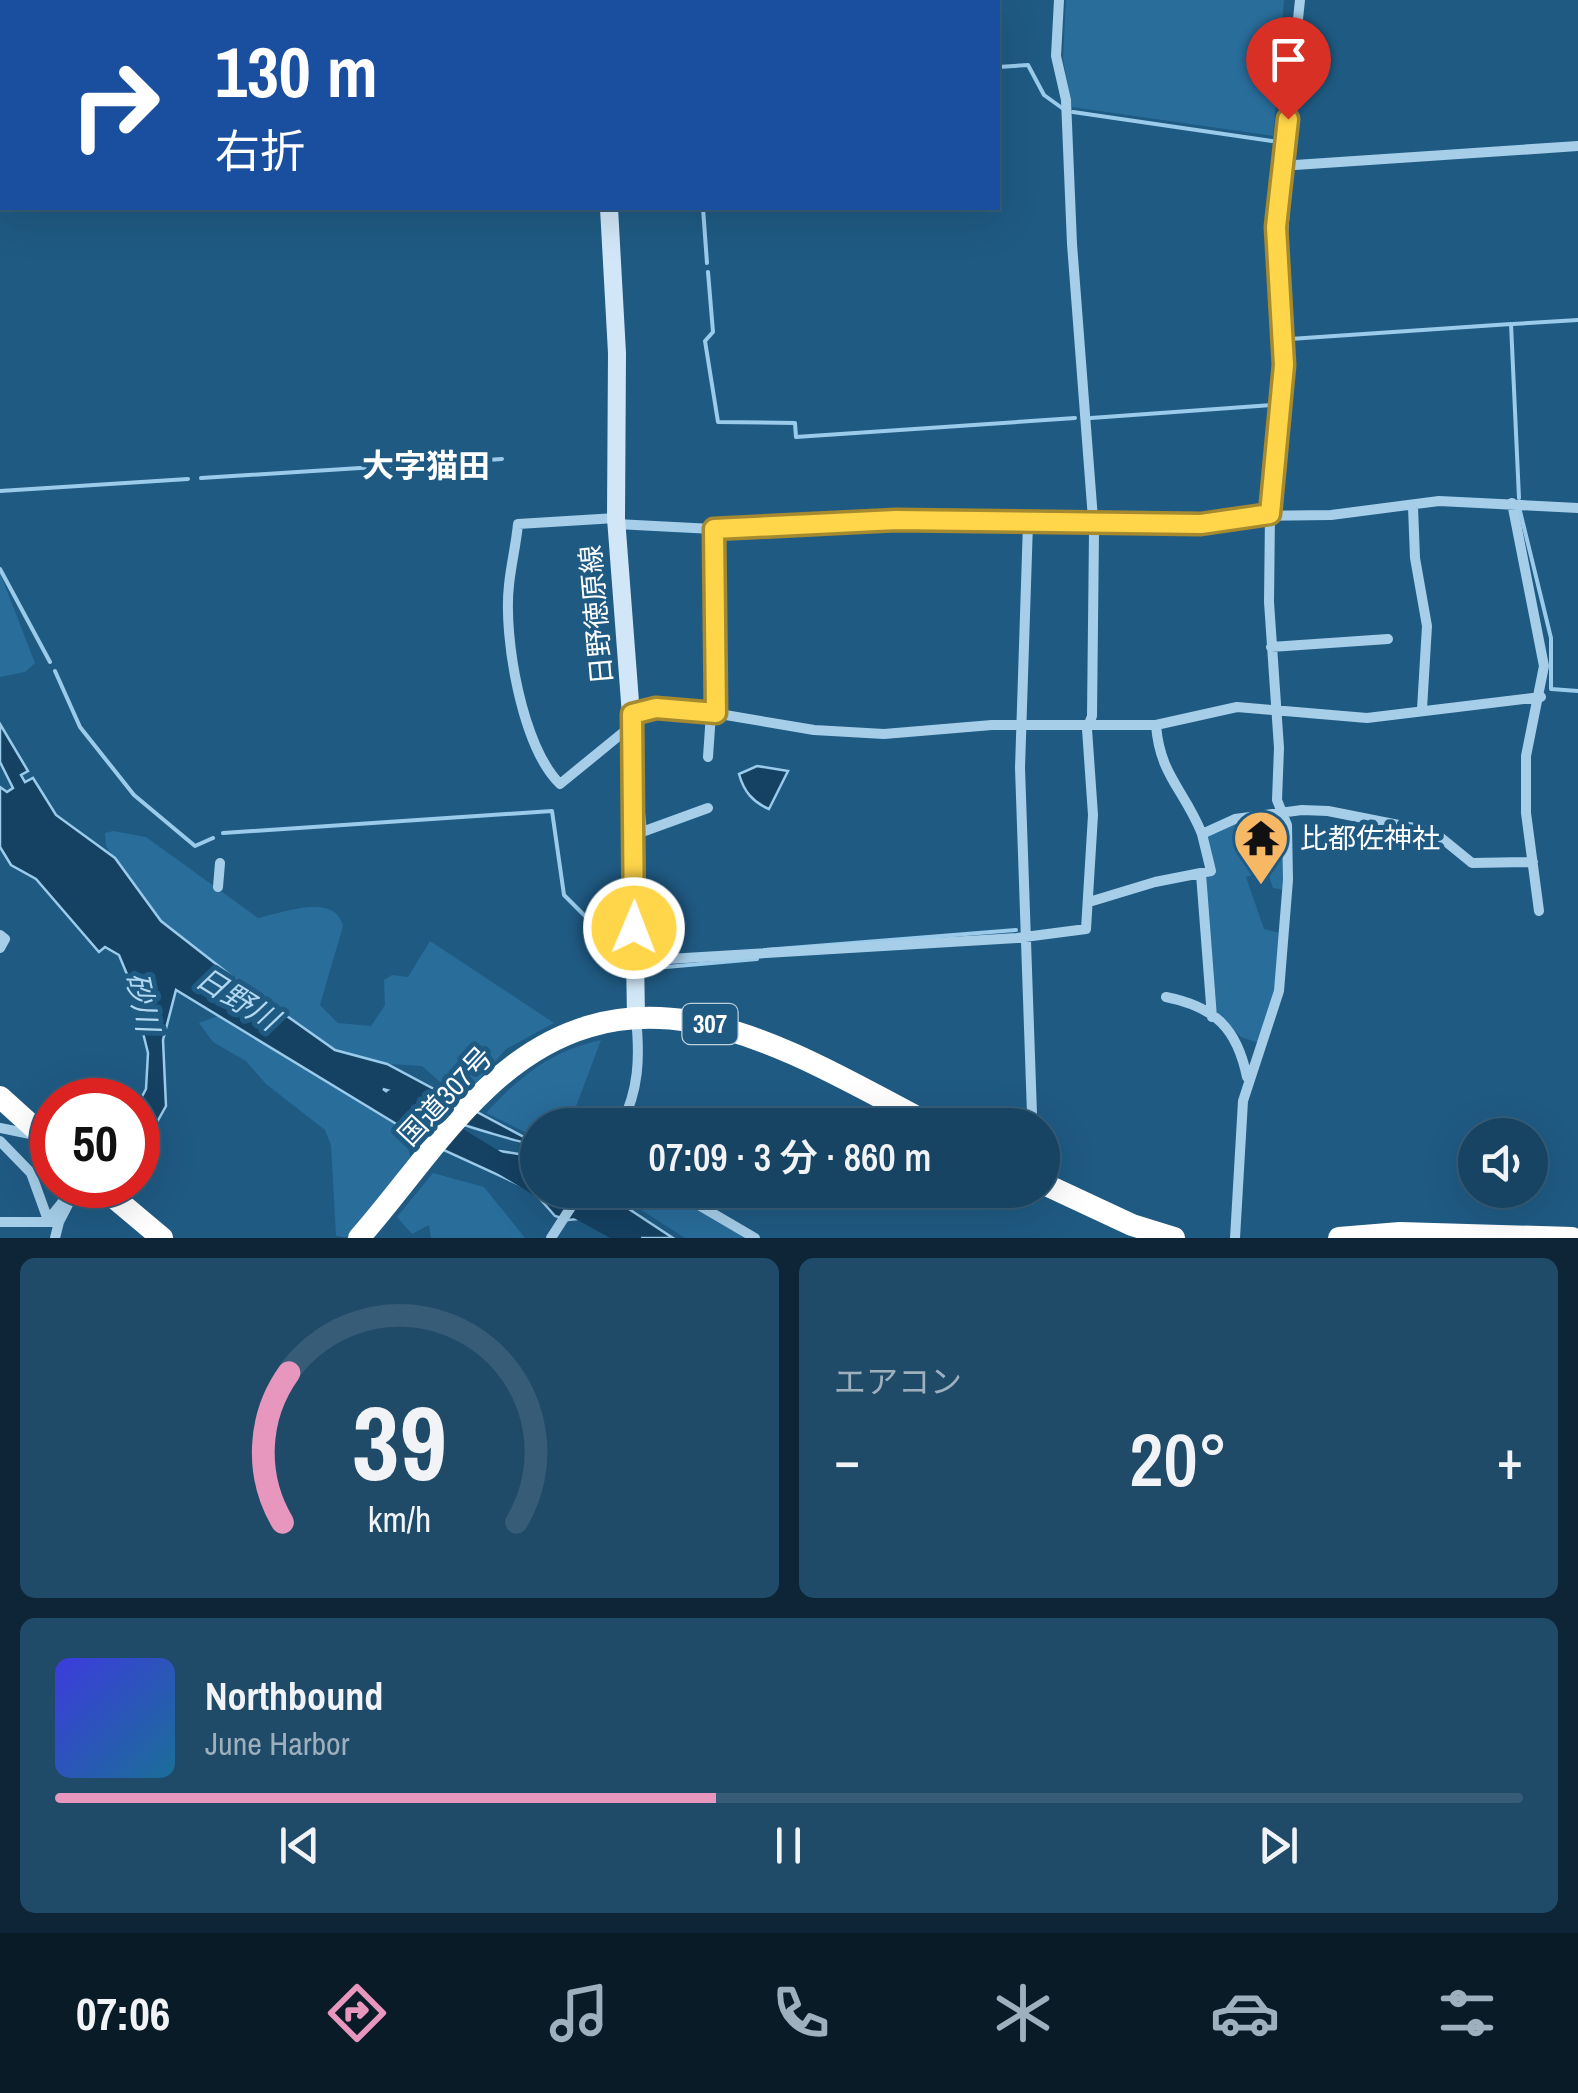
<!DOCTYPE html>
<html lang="ja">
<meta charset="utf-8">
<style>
:root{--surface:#174462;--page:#204b68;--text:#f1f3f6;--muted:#9eb0be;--line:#365c77;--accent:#e797bd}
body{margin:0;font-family:"Archivo Narrow","Noto Sans JP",sans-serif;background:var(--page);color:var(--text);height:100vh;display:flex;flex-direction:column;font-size:38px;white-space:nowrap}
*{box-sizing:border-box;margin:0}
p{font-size:32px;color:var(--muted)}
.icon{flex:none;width:55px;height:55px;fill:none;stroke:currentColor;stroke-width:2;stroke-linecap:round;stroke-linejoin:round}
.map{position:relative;height:1238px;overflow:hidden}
.details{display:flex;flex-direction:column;gap:20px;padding:20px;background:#0d2536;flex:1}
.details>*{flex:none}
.banner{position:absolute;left:0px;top:0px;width:1000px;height:210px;box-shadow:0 10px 40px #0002,0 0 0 2px var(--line);background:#1a4fa0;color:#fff;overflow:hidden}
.buttons{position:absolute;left:1458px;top:1118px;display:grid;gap:20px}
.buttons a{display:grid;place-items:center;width:90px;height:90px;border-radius:50%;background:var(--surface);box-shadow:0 10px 40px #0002,0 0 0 2px var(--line);font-size:50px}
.speed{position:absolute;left:30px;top:1078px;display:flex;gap:20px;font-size:50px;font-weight:700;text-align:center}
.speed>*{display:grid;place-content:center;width:130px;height:130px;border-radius:50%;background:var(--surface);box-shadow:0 10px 40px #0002,0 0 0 2px var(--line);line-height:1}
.speed .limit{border:15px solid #d22;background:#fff;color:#111}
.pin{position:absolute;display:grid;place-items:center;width:85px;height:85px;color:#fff;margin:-102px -42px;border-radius:50% 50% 50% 0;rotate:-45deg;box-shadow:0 0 10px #0007}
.pin .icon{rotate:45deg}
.me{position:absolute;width:110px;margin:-55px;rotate:1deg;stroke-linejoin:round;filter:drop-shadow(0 0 8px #0008)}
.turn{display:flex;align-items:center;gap:35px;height:210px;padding:0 50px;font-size:45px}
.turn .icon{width:130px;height:130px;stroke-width:2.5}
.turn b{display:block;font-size:70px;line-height:85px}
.big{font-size:75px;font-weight:600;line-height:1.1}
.details .widget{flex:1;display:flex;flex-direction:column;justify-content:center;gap:15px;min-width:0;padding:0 35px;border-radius:15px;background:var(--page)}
.details .dial{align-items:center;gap:0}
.dial svg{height:260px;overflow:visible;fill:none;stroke:var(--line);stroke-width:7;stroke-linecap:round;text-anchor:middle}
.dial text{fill:var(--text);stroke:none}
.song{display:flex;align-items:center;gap:30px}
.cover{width:120px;height:120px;border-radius:15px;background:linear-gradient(135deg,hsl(240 70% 55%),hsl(200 70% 35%))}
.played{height:10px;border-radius:5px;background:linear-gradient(90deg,var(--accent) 45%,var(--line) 45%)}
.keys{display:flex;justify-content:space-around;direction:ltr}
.heat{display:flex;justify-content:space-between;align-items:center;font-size:55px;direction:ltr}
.details .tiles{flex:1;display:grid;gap:20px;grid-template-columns:1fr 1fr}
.widget:last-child{grid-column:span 2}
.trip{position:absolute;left:520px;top:1108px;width:540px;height:100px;border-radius:50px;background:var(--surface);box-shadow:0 10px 40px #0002,0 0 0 2px var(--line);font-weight:600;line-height:100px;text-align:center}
.dock{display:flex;height:160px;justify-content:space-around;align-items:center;background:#091b27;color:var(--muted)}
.dock .icon{width:70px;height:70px}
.dock .selected{color:var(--accent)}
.dock b{font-size:45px;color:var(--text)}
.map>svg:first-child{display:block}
</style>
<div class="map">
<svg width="1578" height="1238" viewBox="0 0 1578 1238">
<rect width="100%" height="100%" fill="#1f5a83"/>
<path fill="#296d9b" d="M 1066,0 L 1284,0 L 1273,136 L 1072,107 L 1063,59 Z
M 0,573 L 35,663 L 25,672 L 0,677 Z
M 1280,815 L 1286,830 L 1286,890 L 1273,888 L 1267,871 L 1246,877 L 1264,929 L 1280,933 L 1275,990 L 1262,1044 L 1241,1037 L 1217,1013 L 1205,879 L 1215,871 L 1206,837 L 1235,823 Z
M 113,831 L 146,837 L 258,918 C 282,913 335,892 343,926 L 320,1005 L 338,1023 L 371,1026 L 385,1005 L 384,980 L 392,975 L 408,977 L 430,941 L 554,1023 L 506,1049 L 472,1088 L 456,1096 L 422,1066 L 387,1064 L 336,1050 L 243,985 L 161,921 L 106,846 L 105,833 Z
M 227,1013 L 396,1109 L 411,1158 L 349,1238 L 336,1236 L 331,1145 L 325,1130 L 266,1084 L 246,1061 L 213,1042 L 199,1023 Z
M 601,1040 L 569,1125 L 538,1125 L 537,1138 L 486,1113 C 520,1076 551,1051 601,1040 Z
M 433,1173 L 484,1187 L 525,1238 L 431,1238 L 429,1225 L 412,1234 L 397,1217 Z
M 610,1190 L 663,1190 L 754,1238 L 685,1238 Z"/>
<path fill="#154162" stroke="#9acbeb" stroke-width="2.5" d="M 0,724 L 28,771 L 21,775 L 25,782 L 33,778 L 56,815 L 115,858 L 161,921 L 243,985 L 335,1050 L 387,1064 L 537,1144 C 529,1146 460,1124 447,1119 C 425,1111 407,1094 383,1089 L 440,1129 L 487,1154 L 500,1151 L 537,1157 L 537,1176 L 500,1159 L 494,1163 L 538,1190 L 600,1190 L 673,1238 L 638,1238 L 599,1217 L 568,1220 L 555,1216 L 533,1191 L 426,1142 L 176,990 L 163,1040 L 166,1106 L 138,1156 L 138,1104 L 146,1089 L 148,1053 L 131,984 L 119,955 L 105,947 L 99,952 L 36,879 L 11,865 L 0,847 L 0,787 L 7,792 L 13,788 L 0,762 Z
M 757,766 L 788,771 L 769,809 C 753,802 744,792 739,774 Z"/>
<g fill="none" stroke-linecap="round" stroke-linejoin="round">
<path stroke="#9acbeb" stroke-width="4" d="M 689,0 L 689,2
M 998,67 L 1028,65 L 1044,95 L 1062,108
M 1073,112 L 1272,141
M 0,134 L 2,134
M 1291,170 L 1286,236 L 1290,339 L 1511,324 L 1519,498
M 703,208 L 707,263
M 708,272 L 713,332 L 705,341 L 718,422 L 795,423 L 796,437 L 1075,418
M 1513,324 L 1578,320
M 1091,418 L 1273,405
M 201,478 L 502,459
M 0,491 L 188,479
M 1520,511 L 1551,638 L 1551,689 L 1578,691
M 0,569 L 50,662
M 55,671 L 80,727 L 134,795 L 195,846 L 213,838
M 223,833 L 552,811 L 564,895 L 625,956
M 765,950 L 1016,930
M 643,969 L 757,959"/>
<path stroke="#154162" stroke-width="20" d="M 394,1099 L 538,1186
M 571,1205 L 631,1238"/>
<path stroke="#a6cee9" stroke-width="10" d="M 1280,166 L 1578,146
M 1512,503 L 1544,666 L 1526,756 L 1526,813 L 1539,911
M 1413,507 L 1415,558 L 1427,626 L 1422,709
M 616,518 L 518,524 C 516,545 511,565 509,585 C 503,637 522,747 560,784 L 631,726
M 1028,523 L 1020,768 L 1032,1114
M 616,524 L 713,529 L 896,520 L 1201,524 L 1240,516 L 1331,515 L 1439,501 L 1578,508
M 713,529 L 716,713
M 1271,647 L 1388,639
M 631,715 L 678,707 L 814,730 L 884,734 L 992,725 L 1156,725 L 1237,707 L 1367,718 L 1541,697
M 1156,725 C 1160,776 1184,789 1202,834
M 708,757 L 711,713
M 640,813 L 642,832 L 708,808
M 1201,874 L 1212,1017
M 218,887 L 220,863
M 1089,902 L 1155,882 L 1211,871 L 1202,834 L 1235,819 L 1302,810 L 1328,811 L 1434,832 L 1472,863 L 1533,862
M 0,935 L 5,939 L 0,948
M 635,961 L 1017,938 L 1086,929 L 1093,815 L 1087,729 L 1092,716 L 1094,532 L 1072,244 L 1066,100 L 1056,56 L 1059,0
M 1166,997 C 1216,1007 1237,1029 1247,1077
M 621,1125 C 639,1090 640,1057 636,1018
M 0,1128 L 35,1135
M 0,1141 L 31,1173 L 48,1220
M 673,1190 L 755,1238
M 48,1220 L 76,1185
M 0,1222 L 59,1222 L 55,1238
M 59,1222 L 75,1191
M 551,1238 L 582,1190
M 1235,1238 L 1243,1101 L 1279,991 L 1288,880 L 1287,825 L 1277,800 L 1279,748 L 1269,602 L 1270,514 L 1284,365 L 1276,227 L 1300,0"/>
<path stroke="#d1e7f7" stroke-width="18" d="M 598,0 L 598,2
M 609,208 L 617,353 L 616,518 L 631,715 L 636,1017"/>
<path stroke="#fff" stroke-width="22" d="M 0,1097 L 52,1144
M 1042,1183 L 1132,1225 L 1174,1238
M 99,1185 L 162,1238
M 359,1238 C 402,1189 440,1132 487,1088 C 635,948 785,1048 932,1125
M 1339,1238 L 1400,1233 L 1572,1238"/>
<g stroke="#fff" stroke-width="8">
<path id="rail" d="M 156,2 L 162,0
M 0,67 L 2,66"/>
</g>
<use href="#rail" stroke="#1f5a83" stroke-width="4" stroke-dasharray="11" stroke-linecap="butt"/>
</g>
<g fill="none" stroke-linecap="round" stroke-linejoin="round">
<g stroke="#a68a30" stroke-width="25">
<path id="route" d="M 634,928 L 632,714 L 656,708 L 716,713 L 714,529 L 896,520 L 1201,524 L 1270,514 L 1284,365 L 1276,227 L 1288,119"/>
</g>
<use href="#route" stroke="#ffd54a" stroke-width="18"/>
</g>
<defs>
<g id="temple-pin" transform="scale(2.875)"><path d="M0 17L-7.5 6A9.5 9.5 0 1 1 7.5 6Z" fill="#f7b866" stroke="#1f5a83"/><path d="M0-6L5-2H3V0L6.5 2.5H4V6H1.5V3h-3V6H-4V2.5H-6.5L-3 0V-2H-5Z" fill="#111"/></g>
</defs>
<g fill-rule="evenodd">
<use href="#temple-pin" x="1261" y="838"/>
</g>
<g text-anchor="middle" stroke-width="10" stroke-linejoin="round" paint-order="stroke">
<rect fill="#1f5a83" stroke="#bcceda" stroke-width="2.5" x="682.5" y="1004" width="55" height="40" rx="8"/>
<g font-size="25" font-weight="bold" fill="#fff">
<text x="710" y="1033">307</text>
</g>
<g font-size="28" fill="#fff" stroke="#1f5a83">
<text transform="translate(596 615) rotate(-95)" y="10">日野徳原線</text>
<text transform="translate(445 1096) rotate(-47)" y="10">国道307号</text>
</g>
<g font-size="28" fill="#fff" stroke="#1f5a83" text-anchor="start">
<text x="1300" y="848">比都佐神社</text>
</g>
<g font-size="30" font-style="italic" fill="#b2d8f1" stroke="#1f5a83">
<text transform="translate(237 999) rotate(32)" y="10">日野川</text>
<text transform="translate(142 1002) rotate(78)" y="10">砂川</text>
</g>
<g font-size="32" font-weight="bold" fill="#fff" stroke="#1f5a83">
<text x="426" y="477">大字猫田</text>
</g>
</g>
</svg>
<div class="buttons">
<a><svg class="icon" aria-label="sound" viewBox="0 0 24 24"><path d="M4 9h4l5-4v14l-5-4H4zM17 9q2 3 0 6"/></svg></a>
</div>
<div class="speed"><div class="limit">50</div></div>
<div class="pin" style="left:1288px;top:119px;background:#d93025"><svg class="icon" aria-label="arrive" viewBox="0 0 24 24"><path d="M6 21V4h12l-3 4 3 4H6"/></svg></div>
<svg class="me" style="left:634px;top:928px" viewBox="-20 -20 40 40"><circle r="17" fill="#ffd54a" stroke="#fff" stroke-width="3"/><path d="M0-11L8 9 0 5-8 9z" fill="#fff"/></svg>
<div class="trip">07:09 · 3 分 · 860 m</div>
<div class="banner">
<div class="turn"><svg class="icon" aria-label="right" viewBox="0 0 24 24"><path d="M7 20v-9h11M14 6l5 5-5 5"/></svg><div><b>130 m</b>右折</div></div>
</div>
</div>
<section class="details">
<div class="tiles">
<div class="widget dial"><svg viewBox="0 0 100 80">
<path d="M14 69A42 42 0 1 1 86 69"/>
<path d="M14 69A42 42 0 0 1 16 23" stroke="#e797bd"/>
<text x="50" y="56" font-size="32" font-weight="700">39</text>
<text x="50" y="72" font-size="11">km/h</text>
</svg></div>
<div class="widget"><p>エアコン</p>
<div class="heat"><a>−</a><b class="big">20°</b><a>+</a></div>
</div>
<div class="widget">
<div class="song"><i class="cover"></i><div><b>Northbound</b><p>June Harbor</p></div></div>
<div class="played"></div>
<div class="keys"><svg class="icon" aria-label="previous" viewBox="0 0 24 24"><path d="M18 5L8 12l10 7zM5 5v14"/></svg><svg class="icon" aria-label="pause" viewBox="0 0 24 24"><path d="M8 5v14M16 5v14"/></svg><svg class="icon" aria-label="next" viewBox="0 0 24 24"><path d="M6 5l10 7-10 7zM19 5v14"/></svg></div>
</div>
</div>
</section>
<nav class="dock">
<b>07:06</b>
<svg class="icon selected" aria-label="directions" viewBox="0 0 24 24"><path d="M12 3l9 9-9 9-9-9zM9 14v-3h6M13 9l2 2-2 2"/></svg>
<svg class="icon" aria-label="music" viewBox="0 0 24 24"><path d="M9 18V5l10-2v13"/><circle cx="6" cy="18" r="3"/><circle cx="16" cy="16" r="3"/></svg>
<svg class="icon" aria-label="phone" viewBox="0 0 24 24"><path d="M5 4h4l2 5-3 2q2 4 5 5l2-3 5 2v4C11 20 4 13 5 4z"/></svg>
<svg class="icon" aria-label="climate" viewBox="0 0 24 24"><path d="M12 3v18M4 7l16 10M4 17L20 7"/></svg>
<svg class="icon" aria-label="car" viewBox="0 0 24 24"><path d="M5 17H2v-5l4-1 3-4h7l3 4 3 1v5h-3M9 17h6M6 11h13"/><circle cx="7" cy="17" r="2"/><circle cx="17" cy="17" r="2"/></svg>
<svg class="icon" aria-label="filters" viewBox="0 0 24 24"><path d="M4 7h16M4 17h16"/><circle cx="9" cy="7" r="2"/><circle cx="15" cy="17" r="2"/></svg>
</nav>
